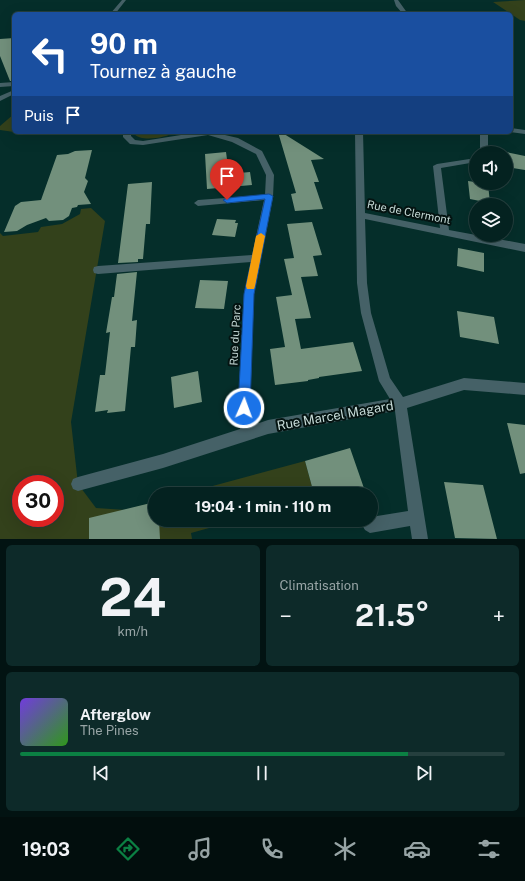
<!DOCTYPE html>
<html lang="fr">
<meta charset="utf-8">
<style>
:root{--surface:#042220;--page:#0d2a29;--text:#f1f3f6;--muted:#97a4a5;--line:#253f3e;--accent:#0b8043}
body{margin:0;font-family:"Public Sans",sans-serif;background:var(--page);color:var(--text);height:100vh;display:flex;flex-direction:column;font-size:15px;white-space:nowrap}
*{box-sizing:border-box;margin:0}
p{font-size:13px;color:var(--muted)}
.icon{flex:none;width:22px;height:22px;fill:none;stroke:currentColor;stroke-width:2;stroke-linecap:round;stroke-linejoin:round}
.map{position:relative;height:539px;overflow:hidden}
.panel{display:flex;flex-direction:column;gap:6px;padding:6px;background:#021312;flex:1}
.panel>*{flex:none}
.hud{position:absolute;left:12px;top:12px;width:501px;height:122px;border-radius:6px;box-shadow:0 4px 16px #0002,0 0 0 1px var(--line);background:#1a4fa0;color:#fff;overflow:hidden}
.buttons{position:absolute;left:469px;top:146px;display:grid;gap:8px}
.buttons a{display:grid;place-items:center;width:44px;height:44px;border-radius:50%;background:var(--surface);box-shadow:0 4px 16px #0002,0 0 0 1px var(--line);font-size:20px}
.speed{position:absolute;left:12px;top:475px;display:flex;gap:8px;font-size:20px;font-weight:700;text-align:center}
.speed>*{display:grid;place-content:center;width:52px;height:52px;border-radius:50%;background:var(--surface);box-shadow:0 4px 16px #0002,0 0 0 1px var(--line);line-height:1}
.speed .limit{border:6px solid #d22;background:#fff;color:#111}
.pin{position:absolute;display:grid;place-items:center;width:34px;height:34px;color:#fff;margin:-41px -17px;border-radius:50% 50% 50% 0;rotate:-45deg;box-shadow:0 0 4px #0007}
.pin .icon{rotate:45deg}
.me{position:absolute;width:44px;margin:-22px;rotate:2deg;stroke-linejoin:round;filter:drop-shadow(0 0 3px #0008)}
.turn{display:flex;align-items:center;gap:14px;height:84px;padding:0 12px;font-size:18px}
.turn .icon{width:52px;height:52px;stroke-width:2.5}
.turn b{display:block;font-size:28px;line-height:34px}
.then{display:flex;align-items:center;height:38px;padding:0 12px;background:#0003;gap:8px;font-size:15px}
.big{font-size:30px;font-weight:700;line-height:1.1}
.panel .tile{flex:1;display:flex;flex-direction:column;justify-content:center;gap:6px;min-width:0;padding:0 14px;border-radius:6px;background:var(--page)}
.panel .dial{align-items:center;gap:0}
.dial b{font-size:52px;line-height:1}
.song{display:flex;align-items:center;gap:12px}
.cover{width:48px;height:48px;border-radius:6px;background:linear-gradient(135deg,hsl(260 70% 55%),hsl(110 70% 35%))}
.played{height:4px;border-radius:2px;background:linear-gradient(90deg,var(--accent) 80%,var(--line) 80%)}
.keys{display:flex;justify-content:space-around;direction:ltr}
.heat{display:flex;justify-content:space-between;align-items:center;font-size:22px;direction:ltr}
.panel .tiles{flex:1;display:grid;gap:6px;grid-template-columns:1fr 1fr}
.tile:last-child{grid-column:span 2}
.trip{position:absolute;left:148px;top:487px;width:230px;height:40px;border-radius:20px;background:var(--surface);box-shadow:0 4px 16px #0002,0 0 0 1px var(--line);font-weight:700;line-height:40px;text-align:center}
.tabs{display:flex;height:64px;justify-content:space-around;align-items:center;background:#020e0d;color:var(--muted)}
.tabs .icon{width:28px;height:28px}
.tabs .current{color:var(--accent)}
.tabs b{font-size:18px;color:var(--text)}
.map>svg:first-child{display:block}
</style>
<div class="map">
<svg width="525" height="539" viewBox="0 0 525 539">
<rect width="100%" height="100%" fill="#052e2a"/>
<path fill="#33411b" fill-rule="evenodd" d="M 525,0 L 525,21 L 520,20 L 493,2 Z
M 14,114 L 14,132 L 0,130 L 0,126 Z
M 134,132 L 175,132 C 166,138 141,142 134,134 Z
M 91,208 L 105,221 L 71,422 L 78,484 L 96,508 L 126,510 L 155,502 L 155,520 L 238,520 L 191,533 L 192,539 L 0,539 L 0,233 L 3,236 L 38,232 L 41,227 L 62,224 L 80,214 L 81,209 ZM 21,484 L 55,484 L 55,518 L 21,518 Z
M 305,461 L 314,494 L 183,494 Z"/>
<path fill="#72907c" d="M 14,38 L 14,81 L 10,81 L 0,56 L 0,39 Z
M 278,132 L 281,132 L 324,159 L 311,160 L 319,182 L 314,182 L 323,209 L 295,211 L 291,194 L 296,193 Z
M 92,150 L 85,178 L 88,181 L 84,192 L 91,204 L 78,205 L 77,207 L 72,208 L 69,216 L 63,220 L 49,221 L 46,218 L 27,225 L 17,231 L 4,232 L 15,206 L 21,202 L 41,200 L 57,155 L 68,154 L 75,151 Z
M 226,152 L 229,174 L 250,172 L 252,185 L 207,189 L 205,154 Z
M 506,152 L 525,156 L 525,170 L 506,167 Z
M 468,181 L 488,184 L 490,203 L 470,199 Z
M 152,182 L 150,224 L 146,224 L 143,259 L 138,259 L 138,262 L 118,263 L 128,184 Z
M 217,219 L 236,220 L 235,223 L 238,223 L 235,237 L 212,235 Z
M 312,222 L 322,255 L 313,256 L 318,276 L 301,277 L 311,318 L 295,319 L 301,349 L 353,342 L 362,371 L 319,377 L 319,378 L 308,380 L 308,381 L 275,385 L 270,349 L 285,347 L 276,297 L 292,295 L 284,259 L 294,258 L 287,224 Z
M 458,248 L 484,253 L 484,272 L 457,266 Z
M 137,272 L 132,321 L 137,320 L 135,347 L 131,347 L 125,411 L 107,413 L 108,410 L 95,412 L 100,375 L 105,375 L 110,332 L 106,333 L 112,297 L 114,297 L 117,274 Z
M 200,280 L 228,281 L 224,309 L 195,308 Z
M 457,311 L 494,317 L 499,344 L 460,337 Z
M 198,371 L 202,402 L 174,408 L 171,377 Z
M 507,423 L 525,425 L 525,473 L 520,474 Z
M 350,448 L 366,494 L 314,494 L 305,461 Z
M 444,482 L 483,485 L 497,539 L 455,538 Z
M 155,502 L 155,520 L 159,520 L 160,539 L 89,539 L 89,518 Z"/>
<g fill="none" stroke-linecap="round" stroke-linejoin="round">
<path fill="#456167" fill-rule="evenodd" d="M 122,0 L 126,0 L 115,14 L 110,14 Z
M 394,0 L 398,0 L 408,14 L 403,14 L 396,6 Z
M 14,82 L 14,86 L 0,87 L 0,83 Z
M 14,90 L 14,94 L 0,101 L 0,96 Z
M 511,128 L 525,130 L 525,134 L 510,132 Z
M 123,132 L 131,132 L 131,136 L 135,140 L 143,141 L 200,132 L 212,132 L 238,138 L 262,151 L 274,175 L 273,197 L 254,294 L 250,408 L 253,425 L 268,420 L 390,399 L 379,381 L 361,313 L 357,283 L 355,132 L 363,132 L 365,213 L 440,228 L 433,166 L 437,164 L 476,158 L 476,162 L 441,168 L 449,230 L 525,244 L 525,252 L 365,219 L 367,283 L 371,313 L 390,378 L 403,397 L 464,378 L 525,383 L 525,395 L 464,390 L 407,408 L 428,539 L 412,539 L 410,526 L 370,533 L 365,530 L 362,525 L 364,520 L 371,520 L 371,517 L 408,511 L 395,411 L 268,434 L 163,468 L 78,491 L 73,489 L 71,484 L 73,479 L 78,477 L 163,454 L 240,429 L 238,408 L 244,294 L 251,262 L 98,274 L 94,273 L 93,270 L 94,267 L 98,266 L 252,255 L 264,200 L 198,206 L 194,203 L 198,200 L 265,195 L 266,175 L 256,154 L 232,142 L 208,135 L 143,145 L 130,144 L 123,137 Z
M 480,132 L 488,132 L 488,153 L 480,153 Z"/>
</g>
<path fill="#1a73e8" stroke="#114b97" d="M 269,194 L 273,196 L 254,294 L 250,408 L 248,412 L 244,414 L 240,412 L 238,408 L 244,294 L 265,199 L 227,203 L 223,200 L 227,198 Z"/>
<path fill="#f59e0b" d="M 261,233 L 265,236 L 255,286 L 254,289 L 247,289 L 246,286 L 256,236 Z"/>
<g text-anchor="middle" stroke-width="4" stroke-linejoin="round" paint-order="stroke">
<g font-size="11" fill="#c5d9d6" stroke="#041311">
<text transform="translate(409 212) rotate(11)" y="4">Rue de Clermont</text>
<text transform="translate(235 335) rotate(-87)" y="4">Rue du Parc</text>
</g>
<g font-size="13" fill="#c5d9d6" stroke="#041311">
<text transform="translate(335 415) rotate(-10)" y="5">Rue Marcel Magard</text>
</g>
</g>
</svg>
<div class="buttons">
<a><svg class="icon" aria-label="sound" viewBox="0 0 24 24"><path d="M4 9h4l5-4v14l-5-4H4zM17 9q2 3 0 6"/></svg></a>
<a><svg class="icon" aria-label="layers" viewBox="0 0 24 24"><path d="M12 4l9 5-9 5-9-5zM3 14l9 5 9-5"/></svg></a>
</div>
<div class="speed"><div class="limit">30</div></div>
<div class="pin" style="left:227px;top:200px;background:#d93025"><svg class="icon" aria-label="arrive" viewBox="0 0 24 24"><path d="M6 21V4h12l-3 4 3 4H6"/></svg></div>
<svg class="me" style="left:244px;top:408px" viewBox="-20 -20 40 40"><circle r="17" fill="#1a73e8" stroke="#fff" stroke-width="3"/><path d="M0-11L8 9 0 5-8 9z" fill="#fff"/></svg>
<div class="trip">19:04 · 1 min · 110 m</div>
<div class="hud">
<div class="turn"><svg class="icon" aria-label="left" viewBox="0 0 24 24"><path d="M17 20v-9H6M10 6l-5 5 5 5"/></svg><div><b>90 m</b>Tournez à gauche</div></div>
<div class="then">Puis<svg class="icon" aria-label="arrive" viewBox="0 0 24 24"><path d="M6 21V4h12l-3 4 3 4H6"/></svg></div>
</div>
</div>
<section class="panel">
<div class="tiles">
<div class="tile dial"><b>24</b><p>km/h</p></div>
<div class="tile"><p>Climatisation</p>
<div class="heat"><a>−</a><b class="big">21.5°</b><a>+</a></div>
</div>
<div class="tile">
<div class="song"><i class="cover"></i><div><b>Afterglow</b><p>The Pines</p></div></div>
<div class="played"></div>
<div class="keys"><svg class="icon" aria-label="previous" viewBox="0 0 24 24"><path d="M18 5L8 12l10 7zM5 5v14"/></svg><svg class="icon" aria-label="pause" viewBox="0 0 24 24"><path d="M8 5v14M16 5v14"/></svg><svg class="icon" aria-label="next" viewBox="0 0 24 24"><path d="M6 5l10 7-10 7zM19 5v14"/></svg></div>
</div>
</div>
</section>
<nav class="tabs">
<b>19:03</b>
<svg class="icon current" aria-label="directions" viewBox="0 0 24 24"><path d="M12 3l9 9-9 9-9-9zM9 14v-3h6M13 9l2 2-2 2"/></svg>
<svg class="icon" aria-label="music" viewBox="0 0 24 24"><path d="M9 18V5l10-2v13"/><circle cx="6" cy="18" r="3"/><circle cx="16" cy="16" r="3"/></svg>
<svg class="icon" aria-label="phone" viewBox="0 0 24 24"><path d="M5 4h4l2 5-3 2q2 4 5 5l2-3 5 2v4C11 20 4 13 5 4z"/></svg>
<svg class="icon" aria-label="climate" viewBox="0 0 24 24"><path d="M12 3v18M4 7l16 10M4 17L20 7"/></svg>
<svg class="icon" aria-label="car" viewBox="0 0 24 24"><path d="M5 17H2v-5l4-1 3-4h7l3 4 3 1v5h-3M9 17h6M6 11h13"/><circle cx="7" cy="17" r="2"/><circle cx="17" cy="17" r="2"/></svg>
<svg class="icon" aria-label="filters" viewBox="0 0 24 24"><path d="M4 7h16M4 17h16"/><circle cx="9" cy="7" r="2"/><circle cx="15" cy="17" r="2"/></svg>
</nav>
